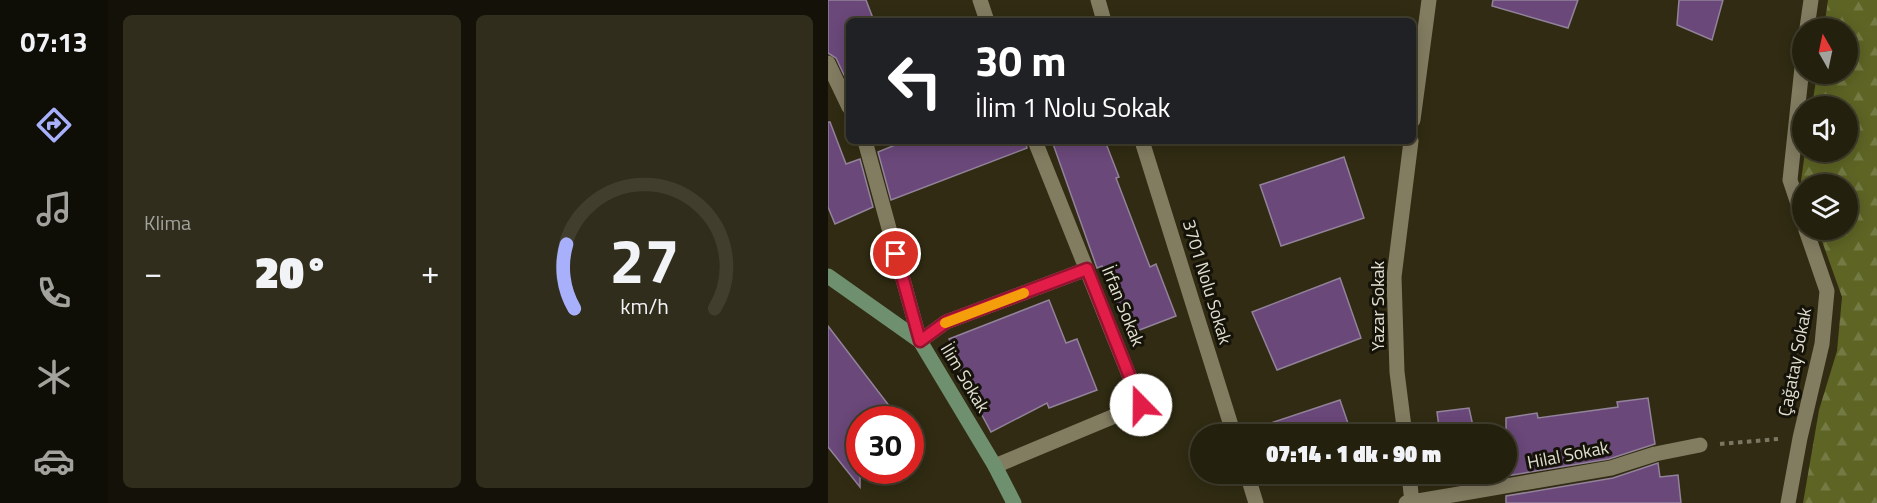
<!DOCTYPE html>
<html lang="tr">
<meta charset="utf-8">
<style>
:root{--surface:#24200e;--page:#302d1c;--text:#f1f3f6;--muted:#a3a39e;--line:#413e2e;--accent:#a8b0fc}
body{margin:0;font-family:"Titillium Web",sans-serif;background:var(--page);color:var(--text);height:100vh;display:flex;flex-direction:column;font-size:22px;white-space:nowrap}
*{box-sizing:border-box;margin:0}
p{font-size:20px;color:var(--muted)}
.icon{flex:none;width:33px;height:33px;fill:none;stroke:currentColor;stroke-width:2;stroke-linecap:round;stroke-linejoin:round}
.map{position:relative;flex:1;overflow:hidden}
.side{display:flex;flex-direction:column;gap:15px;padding:15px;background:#141208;width:720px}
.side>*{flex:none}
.banner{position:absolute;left:18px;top:18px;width:570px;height:126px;border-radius:9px;box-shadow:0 3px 15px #0003,0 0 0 2px var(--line);background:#202124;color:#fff;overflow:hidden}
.needle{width:39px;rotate:351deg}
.tools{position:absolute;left:964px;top:18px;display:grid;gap:12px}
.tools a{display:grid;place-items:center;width:66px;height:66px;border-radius:50%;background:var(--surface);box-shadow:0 3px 15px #0003,0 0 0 2px var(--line);font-size:30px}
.speed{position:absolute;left:18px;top:406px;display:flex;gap:12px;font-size:30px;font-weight:700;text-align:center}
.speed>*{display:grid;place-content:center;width:78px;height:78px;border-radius:50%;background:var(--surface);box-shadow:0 3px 15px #0003,0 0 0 2px var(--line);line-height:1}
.speed .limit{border:9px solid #d22;background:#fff;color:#111}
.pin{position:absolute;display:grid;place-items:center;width:51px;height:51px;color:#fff;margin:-26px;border:3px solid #fff;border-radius:50%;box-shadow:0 2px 6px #0007}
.me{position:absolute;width:66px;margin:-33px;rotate:338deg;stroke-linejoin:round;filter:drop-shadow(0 0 4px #0008)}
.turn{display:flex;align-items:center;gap:21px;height:126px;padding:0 30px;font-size:27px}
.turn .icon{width:78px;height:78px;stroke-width:2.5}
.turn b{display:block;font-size:42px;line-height:51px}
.big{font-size:45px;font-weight:800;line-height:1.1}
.side .card{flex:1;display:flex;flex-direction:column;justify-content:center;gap:9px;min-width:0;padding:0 21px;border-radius:9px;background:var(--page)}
.side .dial{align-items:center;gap:0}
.dial svg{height:156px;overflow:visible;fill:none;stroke:var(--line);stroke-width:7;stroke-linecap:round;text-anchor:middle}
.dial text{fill:var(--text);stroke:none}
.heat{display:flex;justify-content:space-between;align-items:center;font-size:33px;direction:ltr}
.side .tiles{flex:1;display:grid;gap:15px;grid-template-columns:repeat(2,1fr)}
.trip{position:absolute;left:362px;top:424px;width:327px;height:60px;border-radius:30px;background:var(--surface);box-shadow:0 3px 15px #0003,0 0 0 2px var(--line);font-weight:800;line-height:60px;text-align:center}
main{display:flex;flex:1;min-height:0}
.tabs{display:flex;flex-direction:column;width:108px;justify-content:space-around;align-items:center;background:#0e0d06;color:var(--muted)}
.tabs .icon{width:42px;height:42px}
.tabs .current{color:var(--accent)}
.tabs b{font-size:27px;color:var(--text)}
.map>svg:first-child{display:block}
</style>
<main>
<nav class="tabs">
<b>07:13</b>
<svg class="icon current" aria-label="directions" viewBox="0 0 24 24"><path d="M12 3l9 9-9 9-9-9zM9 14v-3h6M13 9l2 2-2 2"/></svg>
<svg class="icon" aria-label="music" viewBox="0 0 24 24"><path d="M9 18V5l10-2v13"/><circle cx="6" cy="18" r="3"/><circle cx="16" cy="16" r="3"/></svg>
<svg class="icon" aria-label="phone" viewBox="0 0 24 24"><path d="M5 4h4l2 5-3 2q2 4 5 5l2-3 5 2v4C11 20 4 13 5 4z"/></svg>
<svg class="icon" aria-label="climate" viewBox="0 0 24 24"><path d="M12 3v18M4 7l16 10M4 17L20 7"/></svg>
<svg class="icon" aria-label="car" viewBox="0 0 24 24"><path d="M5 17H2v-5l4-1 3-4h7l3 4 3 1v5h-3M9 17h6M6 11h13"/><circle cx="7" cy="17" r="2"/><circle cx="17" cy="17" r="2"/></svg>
</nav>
<section class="side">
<div class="tiles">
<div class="card"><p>Klima</p>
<div class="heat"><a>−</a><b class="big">20°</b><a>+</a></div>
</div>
<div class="card dial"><svg viewBox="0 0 100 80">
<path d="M14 69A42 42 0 1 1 86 69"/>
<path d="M14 69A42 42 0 0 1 10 36" stroke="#a8b0fc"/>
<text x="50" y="56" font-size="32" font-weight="700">27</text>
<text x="50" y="72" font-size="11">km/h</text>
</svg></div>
</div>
</section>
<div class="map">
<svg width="1049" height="503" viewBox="0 0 1049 503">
<defs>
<pattern id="forest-firs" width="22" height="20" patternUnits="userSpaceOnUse" patternTransform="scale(1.5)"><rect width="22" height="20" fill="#5d6424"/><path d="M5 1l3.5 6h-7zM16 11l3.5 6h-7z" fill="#747a43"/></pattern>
</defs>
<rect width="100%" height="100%" fill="#302b12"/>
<path fill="url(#forest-firs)" d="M 1000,0 L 1049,0 L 1049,503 L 975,503 L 991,410 L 1009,351 L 1014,297 L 990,230 L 1020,230 L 1020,184 L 975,186 L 973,181 L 977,152 L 1020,152 L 1020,106 L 984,106 L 989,74 L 1020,74 L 1020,28 L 996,28 Z"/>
<path fill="#6a487a" stroke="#92829a" stroke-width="1.5" d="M 0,0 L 38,0 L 46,21 L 21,21 L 21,73 L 16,75 L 8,58 L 0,53 Z
M 665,0 L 750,0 L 740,28 L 664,6 Z
M 851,0 L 895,0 L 884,40 L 849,25 Z
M 0,122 L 2,122 L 18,164 L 32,159 L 45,207 L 7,224 L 0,207 Z
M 77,141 L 197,141 L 199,148 L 63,200 L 50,152 Z
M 224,141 L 277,141 L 291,177 L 288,178 L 322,267 L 328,264 L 348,316 L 301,334 L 274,266 L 269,268 Z
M 516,157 L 536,218 L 453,246 L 432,185 Z
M 512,278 L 533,338 L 449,370 L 424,312 Z
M 221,300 L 238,343 L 249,339 L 269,390 L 221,408 L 219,403 L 163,432 L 141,391 L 121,339 Z
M 0,326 L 72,420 L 32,420 L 32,487 L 0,447 Z
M 820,398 L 827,444 L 781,459 L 678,476 L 678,418 L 709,413 L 710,418 L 790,407 L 789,402 Z
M 512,400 L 524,435 L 420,435 L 419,431 Z
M 641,408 L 647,435 L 612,435 L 609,412 Z
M 830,463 L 832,477 L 850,475 L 853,503 L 678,503 L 678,496 L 785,478 Z"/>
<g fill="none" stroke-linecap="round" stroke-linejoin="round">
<path stroke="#7b7762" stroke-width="4" stroke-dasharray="4.5 4.5" stroke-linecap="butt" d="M 892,444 L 950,439"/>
<path stroke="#827c61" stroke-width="15" d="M 152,0 L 159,21
M 270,0 L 276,21
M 979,28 L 983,0
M 975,58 L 962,180 L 975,219
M 0,63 L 21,107
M 585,120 L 601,0
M 37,141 L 92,341 L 118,322 L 259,269
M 314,141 L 406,435
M 577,435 L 569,372 L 566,277 L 583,141
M 167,466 L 313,405 L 207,141
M 419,474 L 428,503
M 581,474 L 584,503
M 578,503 L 783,468 L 827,454 L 872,445
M 960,503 L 972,438 L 994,344 L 999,291 L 978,230"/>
<path stroke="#6f906f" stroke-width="15" d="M 0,276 L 92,341 L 167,466 L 186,503"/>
</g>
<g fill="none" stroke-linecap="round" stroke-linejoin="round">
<g stroke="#92132f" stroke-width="15">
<path id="route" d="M 68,254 L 92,341 L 118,322 L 259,269 L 313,405"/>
</g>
<use href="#route" stroke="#e11d48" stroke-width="10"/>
<path stroke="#f59e0b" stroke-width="10" d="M 117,323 L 196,293"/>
</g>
<g text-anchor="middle" stroke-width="6" stroke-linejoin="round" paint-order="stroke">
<g font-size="18" fill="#e1dfd0" stroke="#151309">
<text transform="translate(379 282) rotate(73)" y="6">3701 Nolu Sokak</text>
<text transform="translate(295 306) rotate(68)" y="6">İrfan Sokak</text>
<text transform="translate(550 306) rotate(-90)" y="6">Yazar Sokak</text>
<text transform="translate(967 362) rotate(-79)" y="6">Çağatay Sokak</text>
<text transform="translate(137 378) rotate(59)" y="6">İlim Sokak</text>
<text transform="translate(740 455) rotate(-11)" y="6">Hilal Sokak</text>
</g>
</g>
</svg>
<div class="tools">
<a><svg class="needle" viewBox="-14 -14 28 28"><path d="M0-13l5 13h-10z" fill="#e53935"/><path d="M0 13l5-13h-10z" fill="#a3a39e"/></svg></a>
<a><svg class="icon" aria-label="sound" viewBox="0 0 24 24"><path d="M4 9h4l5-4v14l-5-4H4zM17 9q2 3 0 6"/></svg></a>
<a><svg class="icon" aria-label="layers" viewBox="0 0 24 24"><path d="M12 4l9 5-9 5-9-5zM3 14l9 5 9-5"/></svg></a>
</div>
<div class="speed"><div class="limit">30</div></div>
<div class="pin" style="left:68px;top:254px;background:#d93025"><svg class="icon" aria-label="arrive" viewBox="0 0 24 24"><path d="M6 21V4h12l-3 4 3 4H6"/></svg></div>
<svg class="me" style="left:313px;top:405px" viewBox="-20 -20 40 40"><circle r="19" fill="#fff"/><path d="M0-13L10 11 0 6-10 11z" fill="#e11d48"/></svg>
<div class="trip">07:14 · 1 dk · 90 m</div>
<div class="banner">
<div class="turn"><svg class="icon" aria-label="left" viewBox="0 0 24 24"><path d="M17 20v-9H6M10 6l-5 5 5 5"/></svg><div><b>30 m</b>İlim 1 Nolu Sokak</div></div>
</div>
</div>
</main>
